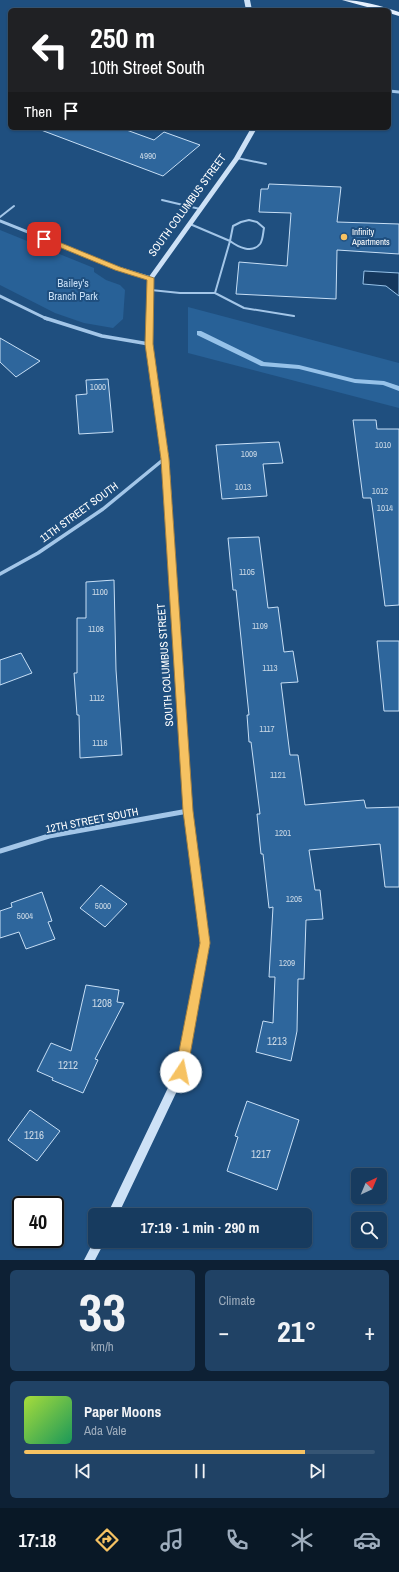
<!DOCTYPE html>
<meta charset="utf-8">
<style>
:root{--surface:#173b5f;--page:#204265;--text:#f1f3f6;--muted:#9eadbd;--line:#365574;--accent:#f6c262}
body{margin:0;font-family:"Archivo Narrow",sans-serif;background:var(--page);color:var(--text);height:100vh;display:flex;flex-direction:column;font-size:15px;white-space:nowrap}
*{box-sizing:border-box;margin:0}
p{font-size:13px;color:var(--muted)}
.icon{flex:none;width:22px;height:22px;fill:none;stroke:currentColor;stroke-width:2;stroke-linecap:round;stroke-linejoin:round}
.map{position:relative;height:1260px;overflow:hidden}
.drawer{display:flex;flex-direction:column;gap:10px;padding:10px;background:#0d2034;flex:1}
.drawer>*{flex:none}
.banner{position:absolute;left:8px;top:8px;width:383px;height:122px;border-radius:6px;box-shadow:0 1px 3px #0004,0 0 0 1px var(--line);background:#202124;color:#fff;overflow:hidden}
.needle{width:26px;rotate:44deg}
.tools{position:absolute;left:351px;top:1168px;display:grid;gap:8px}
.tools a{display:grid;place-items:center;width:36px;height:36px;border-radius:6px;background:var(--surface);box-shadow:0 1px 3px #0004,0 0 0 1px var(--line);font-size:20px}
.speed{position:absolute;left:12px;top:1196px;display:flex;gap:8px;font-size:20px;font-weight:700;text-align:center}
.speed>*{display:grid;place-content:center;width:52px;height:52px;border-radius:50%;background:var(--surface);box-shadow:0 1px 3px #0004,0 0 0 1px var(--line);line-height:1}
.speed .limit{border:2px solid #111;border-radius:6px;background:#fff;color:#111}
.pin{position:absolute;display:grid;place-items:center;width:34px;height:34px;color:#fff;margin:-17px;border-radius:8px;box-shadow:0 2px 6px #0006}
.me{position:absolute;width:44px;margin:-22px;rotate:11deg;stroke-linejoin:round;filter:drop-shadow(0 0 3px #0008)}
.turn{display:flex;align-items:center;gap:14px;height:84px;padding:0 16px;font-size:18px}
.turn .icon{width:52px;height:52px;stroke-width:2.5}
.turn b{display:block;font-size:28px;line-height:34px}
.then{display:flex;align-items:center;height:38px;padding:0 16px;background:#0003;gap:8px;font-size:15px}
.big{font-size:30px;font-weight:700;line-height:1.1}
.drawer .card{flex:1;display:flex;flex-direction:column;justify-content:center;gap:6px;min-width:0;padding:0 14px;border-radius:6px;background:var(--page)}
.drawer .dial{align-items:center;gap:0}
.dial b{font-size:52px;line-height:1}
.song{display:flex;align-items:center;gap:12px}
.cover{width:48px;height:48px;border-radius:6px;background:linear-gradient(135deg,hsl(80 70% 55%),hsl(150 70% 35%))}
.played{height:4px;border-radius:2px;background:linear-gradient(90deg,var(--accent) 80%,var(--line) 80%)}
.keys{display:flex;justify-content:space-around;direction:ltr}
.heat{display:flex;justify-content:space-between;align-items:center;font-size:22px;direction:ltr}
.drawer .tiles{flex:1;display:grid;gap:10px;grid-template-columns:1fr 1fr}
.card:last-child{grid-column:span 2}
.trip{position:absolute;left:88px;top:1208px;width:224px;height:40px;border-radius:6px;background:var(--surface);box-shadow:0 1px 3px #0004,0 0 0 1px var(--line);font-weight:700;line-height:40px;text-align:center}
.tabs{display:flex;height:64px;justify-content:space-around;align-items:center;background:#091826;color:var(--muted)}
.tabs .icon{width:28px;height:28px}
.tabs .on{color:var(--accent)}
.tabs b{font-size:18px;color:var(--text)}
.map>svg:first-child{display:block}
</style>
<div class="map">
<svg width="399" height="1260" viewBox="0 0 399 1260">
<rect width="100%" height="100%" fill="#1f4f7f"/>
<path fill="#286197" d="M 0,230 L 94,268 L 94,272 L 106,280 L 120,285 L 125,290 L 123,319 L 113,328 L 84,323 L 55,313 L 0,285 Z
M 188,307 L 399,363 L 399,408 L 188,353 Z"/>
<path fill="#15385e" stroke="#96c2e9" d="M 364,271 L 399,273 L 399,296 L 386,286 L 363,284 Z"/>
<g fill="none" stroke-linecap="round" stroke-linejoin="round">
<path fill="#96c2e9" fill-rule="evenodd" d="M 197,331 L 201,331 L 264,362 L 299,365 L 355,379 L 384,381 L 399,386 L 399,391 L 383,385 L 355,383 L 299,369 L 261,366 L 197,335 Z"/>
</g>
<path fill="#2e669c" stroke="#c7dff6" d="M 42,128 L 121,128 L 154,140 L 164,132 L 200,145 L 163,176 L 41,130 Z
M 269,184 L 341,187 L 337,222 L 399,224 L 399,254 L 337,250 L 336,299 L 236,294 L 239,262 L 287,266 L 291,213 L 259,212 L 261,189 L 268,189 Z
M 0,338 L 19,349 L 40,361 L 16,377 L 0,362 Z
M 108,379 L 113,432 L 79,434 L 76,395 L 87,394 L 86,380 Z
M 353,420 L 376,420 L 377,429 L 399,429 L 399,605 L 385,606 L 373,512 L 371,498 L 363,498 Z
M 279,442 L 283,463 L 263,464 L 267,496 L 222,499 L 216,445 Z
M 259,537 L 268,608 L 278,607 L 284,652 L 293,651 L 298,682 L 281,683 L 290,755 L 298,755 L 305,805 L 364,800 L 366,808 L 399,807 L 399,887 L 385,887 L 380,844 L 309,850 L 315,890 L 320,890 L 323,919 L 306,920 L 304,979 L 298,979 L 297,1031 L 291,1061 L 256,1052 L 263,1021 L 273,1023 L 275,977 L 269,977 L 273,907 L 269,908 L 263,854 L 261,854 L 257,814 L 260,814 L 251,742 L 249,742 L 247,715 L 249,715 L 236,590 L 233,590 L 228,538 Z
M 114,580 L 116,670 L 122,755 L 80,758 L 79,715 L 77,715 L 74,673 L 77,673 L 77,618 L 86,618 L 86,582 Z
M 377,641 L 399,641 L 399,711 L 384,711 Z
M 21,653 L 32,673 L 0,685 L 0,660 Z
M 101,885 L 127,904 L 105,927 L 80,908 Z
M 42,892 L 52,921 L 48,922 L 55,939 L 26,949 L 19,932 L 0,938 L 0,911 L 12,907 L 11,903 Z
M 86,985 L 119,990 L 117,1002 L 124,1003 L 95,1059 L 98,1060 L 83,1093 L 52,1080 L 53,1078 L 37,1071 L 51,1043 L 71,1051 Z
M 247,1101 L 299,1120 L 277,1190 L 227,1171 L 238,1137 L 235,1136 Z
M 30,1110 L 60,1131 L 37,1161 L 8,1140 Z"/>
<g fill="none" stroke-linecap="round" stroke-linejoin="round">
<path stroke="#a3c6e8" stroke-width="2" d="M 237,158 L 266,164
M 162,200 L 200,209
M 0,217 L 14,206
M 249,220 L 257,222 L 264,228 C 263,233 263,240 260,244 C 252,254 238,247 230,241 L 233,226 L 241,222 Z
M 190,224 L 230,241
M 230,241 L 215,293 L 244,308 L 294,316
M 151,290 L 180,293 L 215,293"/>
<path stroke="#a3c6e8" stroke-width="3" d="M 389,91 L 399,92
M 0,221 L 118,268 L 151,278
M 0,296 L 47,319"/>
<path stroke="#a3c6e8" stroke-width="3.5" d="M 45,318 L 102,336 L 149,344
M 0,574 L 38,553 L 103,509 L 164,459"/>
<path stroke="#a3c6e8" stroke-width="5" d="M 0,851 L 49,836 L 188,811"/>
<path fill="#cde1f6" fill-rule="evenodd" d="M 244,0 L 250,0 L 252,10 L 246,10 Z
M 251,128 L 257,128 L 240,158 L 154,278 L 152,344 L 169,459 L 192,811 L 210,943 L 186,1072 L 118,1215 L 107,1215 L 176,1071 L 200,943 L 184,811 L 161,459 L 146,344 L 148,278 L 234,158 Z
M 95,1239 L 95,1241 L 105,1241 L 95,1260 L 84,1260 Z"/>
<path fill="#e5f0fe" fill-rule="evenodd" d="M 342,0 C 361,0 381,6 399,12 L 399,16 L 389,13 L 389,10 L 378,10 Z"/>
</g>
<path fill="#f6c262" stroke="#a07e40" d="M 44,236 L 120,267 L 154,278 L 153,344 L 169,459 L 193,811 L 210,943 L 187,1072 L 185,1076 L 181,1077 L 177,1076 L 175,1072 L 200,943 L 183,811 L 161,459 L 145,344 L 147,280 L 115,270 L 42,240 L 42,237 Z"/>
<circle fill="#f6c262" stroke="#1f4f7f" stroke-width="1.5" cx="344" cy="237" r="4"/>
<g text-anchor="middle" stroke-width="4" stroke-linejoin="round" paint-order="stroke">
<g font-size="9" fill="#cbd9e6">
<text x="148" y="159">4990</text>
<text x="98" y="390">1000</text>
<text x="383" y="448">1010</text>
<text x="249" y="457">1009</text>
<text x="243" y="490">1013</text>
<text x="380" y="494">1012</text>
<text x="385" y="511">1014</text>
<text x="247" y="575">1105</text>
<text x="100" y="595">1100</text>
<text x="260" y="629">1109</text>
<text x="96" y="632">1108</text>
<text x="270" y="671">1113</text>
<text x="97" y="701">1112</text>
<text x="267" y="732">1117</text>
<text x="100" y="746">1116</text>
<text x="278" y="778">1121</text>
<text x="283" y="836">1201</text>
<text x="294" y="902">1205</text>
<text x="103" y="909">5000</text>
<text x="25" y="919">5004</text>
<text x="287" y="966">1209</text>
</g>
<g font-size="9" fill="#fff" stroke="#1f4f7f" text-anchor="start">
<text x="352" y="235">Infinity<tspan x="352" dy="10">Apartments</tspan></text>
</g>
<g font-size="11" fill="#fff" stroke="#1f4f7f">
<text transform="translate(187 205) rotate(-54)" y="4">SOUTH COLUMBUS STREET</text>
<text transform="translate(79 512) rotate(-36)" y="4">11TH STREET SOUTH</text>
<text transform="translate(165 665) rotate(-94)" y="4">SOUTH COLUMBUS STREET</text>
<text transform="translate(92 820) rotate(-11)" y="4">12TH STREET SOUTH</text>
</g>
<g font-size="11" fill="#c7dff6" stroke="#1f4f7f">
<text x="73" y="287">Bailey's<tspan x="73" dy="13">Branch Park</tspan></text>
</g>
<g font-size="11" fill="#cbd9e6">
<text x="102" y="1007">1208</text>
<text x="277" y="1045">1213</text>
<text x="68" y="1069">1212</text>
<text x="34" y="1139">1216</text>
<text x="261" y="1158">1217</text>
</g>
</g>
</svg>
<div class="tools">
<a><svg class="needle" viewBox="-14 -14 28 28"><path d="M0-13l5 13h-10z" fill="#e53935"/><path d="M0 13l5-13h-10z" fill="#9eadbd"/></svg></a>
<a><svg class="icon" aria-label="search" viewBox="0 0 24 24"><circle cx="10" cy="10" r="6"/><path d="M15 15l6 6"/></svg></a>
</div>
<div class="speed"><div class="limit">40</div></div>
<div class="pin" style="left:44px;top:239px;background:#d93025"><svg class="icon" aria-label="arrive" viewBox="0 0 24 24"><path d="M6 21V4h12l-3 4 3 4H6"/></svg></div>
<svg class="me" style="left:181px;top:1072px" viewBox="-20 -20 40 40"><circle r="19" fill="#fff"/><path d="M0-13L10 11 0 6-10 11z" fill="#f6c262"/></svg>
<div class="trip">17:19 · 1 min · 290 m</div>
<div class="banner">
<div class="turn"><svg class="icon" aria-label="left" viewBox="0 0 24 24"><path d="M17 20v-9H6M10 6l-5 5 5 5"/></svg><div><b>250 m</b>10th Street South</div></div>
<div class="then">Then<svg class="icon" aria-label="arrive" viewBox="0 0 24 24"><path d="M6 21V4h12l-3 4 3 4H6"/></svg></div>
</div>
</div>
<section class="drawer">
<div class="tiles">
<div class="card dial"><b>33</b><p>km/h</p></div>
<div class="card"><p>Climate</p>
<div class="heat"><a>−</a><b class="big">21°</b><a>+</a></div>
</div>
<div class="card">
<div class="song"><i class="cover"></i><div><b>Paper Moons</b><p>Ada Vale</p></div></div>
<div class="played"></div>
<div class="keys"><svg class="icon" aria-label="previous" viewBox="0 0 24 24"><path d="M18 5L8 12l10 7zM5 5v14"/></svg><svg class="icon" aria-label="pause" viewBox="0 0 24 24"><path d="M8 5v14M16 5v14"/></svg><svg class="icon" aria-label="next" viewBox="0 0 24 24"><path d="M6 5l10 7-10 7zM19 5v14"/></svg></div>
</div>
</div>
</section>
<nav class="tabs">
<b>17:18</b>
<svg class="icon on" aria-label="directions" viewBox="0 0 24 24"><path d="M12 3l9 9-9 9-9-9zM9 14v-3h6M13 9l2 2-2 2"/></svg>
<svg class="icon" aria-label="music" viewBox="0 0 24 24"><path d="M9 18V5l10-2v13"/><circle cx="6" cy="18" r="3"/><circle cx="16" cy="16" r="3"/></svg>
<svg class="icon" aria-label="phone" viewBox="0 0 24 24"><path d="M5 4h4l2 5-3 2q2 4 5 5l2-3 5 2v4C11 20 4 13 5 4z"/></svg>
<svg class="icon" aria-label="climate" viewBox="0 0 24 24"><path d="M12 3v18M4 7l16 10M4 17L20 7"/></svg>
<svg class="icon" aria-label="car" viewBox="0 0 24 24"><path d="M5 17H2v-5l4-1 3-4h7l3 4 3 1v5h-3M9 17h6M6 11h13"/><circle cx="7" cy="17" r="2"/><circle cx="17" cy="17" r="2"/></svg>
</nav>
